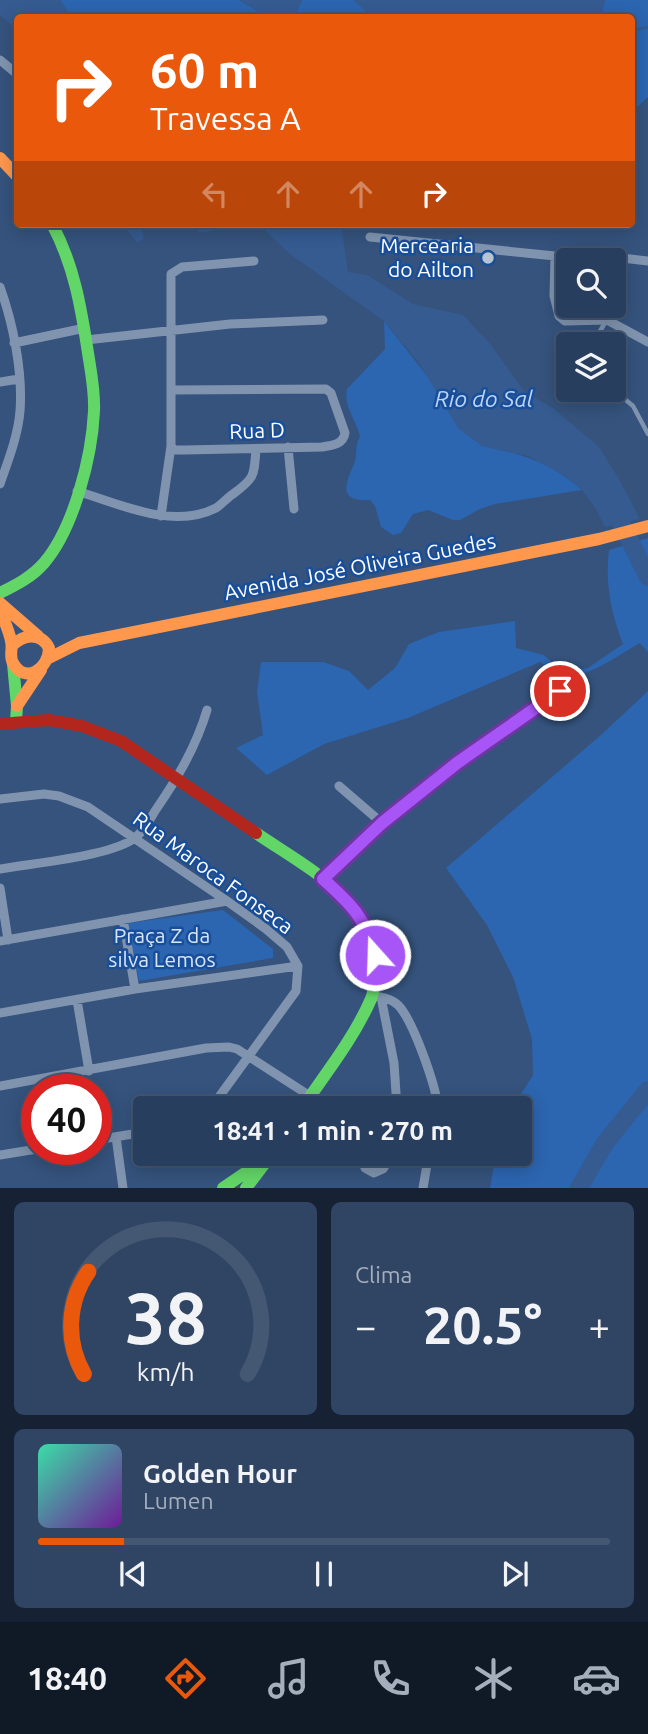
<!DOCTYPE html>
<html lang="pt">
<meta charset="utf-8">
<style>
:root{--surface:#283e5e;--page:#304564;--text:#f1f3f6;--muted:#a5aebc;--line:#445773;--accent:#ea580c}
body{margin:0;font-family:Ubuntu,sans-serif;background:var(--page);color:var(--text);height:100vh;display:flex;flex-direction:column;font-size:26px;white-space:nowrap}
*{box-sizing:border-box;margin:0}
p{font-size:23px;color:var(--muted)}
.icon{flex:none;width:38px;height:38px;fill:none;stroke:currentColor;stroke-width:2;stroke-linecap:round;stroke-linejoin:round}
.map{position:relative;height:1188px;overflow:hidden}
.drawer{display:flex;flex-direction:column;gap:14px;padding:14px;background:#162234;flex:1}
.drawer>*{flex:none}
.guide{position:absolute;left:14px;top:14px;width:621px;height:214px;border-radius:7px;box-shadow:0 4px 18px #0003,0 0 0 2px var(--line);background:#ea580c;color:#fff;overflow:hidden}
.tools{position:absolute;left:556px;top:248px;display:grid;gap:14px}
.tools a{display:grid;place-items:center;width:70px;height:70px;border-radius:7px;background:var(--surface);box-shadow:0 4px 18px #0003,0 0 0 2px var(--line);font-size:35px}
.speed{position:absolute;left:21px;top:1074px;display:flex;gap:14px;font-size:35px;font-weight:700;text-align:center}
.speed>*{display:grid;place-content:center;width:91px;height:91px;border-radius:50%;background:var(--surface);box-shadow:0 4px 18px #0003,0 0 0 2px var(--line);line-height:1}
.speed .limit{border:10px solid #d22;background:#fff;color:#111}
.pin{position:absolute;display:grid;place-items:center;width:60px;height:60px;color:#fff;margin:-30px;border:4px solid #fff;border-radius:50%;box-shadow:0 2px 7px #0007}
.me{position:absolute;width:77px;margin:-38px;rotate:340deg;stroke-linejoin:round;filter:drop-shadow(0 0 5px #0008)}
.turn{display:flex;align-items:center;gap:24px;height:147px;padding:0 21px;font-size:32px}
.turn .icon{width:91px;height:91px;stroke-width:2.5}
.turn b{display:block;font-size:49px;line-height:60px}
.lanes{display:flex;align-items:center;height:66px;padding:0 21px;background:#0003;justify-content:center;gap:35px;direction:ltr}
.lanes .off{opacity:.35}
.big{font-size:52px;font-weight:600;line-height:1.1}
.drawer .widget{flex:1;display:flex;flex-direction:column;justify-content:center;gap:10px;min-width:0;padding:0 24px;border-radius:10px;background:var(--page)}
.drawer .dial{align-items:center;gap:0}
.dial svg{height:182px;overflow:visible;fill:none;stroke:var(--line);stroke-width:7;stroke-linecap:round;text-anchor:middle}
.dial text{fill:var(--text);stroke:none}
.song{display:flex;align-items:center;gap:21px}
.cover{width:84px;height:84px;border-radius:10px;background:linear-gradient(135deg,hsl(160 70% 55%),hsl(280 70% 35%))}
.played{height:7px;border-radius:4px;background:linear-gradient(90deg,var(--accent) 15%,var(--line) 15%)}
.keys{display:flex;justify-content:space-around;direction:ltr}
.heat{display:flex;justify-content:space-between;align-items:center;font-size:38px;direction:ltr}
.drawer .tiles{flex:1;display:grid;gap:14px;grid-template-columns:1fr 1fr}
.widget:last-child{grid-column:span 2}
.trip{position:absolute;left:133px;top:1096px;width:399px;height:70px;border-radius:7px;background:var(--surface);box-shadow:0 4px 18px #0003,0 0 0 2px var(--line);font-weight:600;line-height:70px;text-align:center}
.dock{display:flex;height:112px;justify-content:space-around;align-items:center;background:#101926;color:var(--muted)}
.dock .icon{width:49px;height:49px}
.dock .selected{color:var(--accent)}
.dock b{font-size:32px;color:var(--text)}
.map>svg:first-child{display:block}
</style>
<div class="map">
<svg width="648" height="1188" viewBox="0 0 648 1188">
<rect width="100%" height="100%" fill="#35537d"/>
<path fill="#2c65b0" d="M 60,0 L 239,0 L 268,17 L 71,17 Z
M 302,0 L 354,0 L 373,17 L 294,18 Z
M 605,0 L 648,0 L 648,97 L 632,112 L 632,18 L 601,17 Z
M 384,321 L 482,446 C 525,455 548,461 582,490 L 495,504 L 480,509 L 460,520 L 453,520 L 428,510 L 413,514 L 401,533 L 393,535 L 381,527 L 375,506 L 370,500 C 339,502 344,486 354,464 C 358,455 354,446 360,437 C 357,421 343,406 347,389 L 385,349 Z
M 648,538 L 648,652 L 640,643 C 620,654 582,683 559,675 C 552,672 546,666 540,662 L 408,718 L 324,744 L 267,775 L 236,748 L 263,735 L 257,692 L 261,662 L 323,662 L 349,671 L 368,690 L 395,668 L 409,644 L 439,632 L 515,621 L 516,648 L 544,655 L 562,672 L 588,668 L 623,644 C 611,613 605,585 609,550 Z
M 648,691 L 648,1188 L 490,1188 L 496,1153 L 520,1153 L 520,1108 L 512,1108 L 533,1075 L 532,1039 L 513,977 L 487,925 L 446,868 L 602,734 Z
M 223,910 L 273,949 L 273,958 L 139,981 L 128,923 Z"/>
<path fill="#355b91" d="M 0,0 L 60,0 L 71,17 L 18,18 L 17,30 L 0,15 Z
M 239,0 L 302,0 L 294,17 L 268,17 Z
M 354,0 L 605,0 L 601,17 L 373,18 Z
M 122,224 L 148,224 L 142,228 L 144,238 L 138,243 Z
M 192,224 L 236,224 L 235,227 L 199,233 Z
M 258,224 L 341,224 L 348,272 L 367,275 L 413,304 L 463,315 L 491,345 L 524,391 L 554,409 L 599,447 L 619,479 L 640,519 L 605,527 L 596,509 L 582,490 L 565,476 L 528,456 L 482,446 L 458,428 L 419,363 L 384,321 L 290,254 Z"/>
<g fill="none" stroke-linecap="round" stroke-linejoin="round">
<path stroke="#355b91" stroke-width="2.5" d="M 632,31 L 648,27"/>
<path stroke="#355b91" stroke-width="18" d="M 618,517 L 648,577
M 579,1188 L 605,1143 L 648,1090"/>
<path stroke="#8094af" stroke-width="4.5" d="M 592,345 L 606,321
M 614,390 L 633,406 L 648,434"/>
<path stroke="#8094af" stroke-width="9" d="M 0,60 L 18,75
M 370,237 L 555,256 L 613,257 L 648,261
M 555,256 L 554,296 L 559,316 L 565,321 L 607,320 L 648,342
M 0,287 C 13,323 23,372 20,411 C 18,436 8,461 0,484
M 86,340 L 230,324 L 323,320
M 14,343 L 85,328
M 0,382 L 19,379
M 171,446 L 174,450 L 185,450 L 322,447 C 332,445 343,445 345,433 L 331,393 L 326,389 L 172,390
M 288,447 L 294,509
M 77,491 C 119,504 173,530 216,508 C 222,504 227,498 233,494 C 255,478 254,476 256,449
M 161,516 L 171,446 L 171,274 L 182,267 L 254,261
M 339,786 L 382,823
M 0,799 L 44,794 L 59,796 L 88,807 L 227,901 L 266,929 L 287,947 L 298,966 L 296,991 L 211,1108
M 0,869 C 34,863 104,857 132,840 C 142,834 149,821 155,811 C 177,779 196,747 207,710
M 323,879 L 382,823 L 457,763 L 560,692
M 0,888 L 8,940
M 123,919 L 135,989
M 0,941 L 227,901
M 372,996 C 381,997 391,998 398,1005 C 413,1020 436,1086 438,1108
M 381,997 L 394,1063 L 397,1108
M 77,1000 L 89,1071
M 0,1013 L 135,989 L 298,966
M 0,1086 L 206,1048 L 229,1047 L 237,1049 L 310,1096
M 116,1137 L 123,1188
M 96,1140 L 145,1132
M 361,1153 L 365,1168 L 374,1173 L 383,1169 L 393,1153
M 0,1155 L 37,1149
M 423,1188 L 429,1153"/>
<path stroke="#63d668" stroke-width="12" d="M 0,593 C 16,585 32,577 44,563 C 74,528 92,456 94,411 C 95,392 91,372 88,353 C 81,307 74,265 52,224
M 13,664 L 17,706 L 16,721
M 256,833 C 304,866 375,900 375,967 C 375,978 375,989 371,999 C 354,1038 326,1073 302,1108
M 223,1188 L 245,1173 L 265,1153
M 246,1188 L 265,1163"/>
<path stroke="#ff974d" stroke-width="12" d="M 0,158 L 18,177
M 0,603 L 38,636
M 0,610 C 4,620 9,631 11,641 C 13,649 9,656 13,663 C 25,685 49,669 49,648 C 41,632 23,634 12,646
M 49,658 L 79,643 L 599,539 L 648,526
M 17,706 L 41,670"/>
<path stroke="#b3261e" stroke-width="12" d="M 0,724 L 49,720 L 82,726 L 121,741 L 256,833"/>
</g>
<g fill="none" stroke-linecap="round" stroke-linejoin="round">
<g stroke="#6d37a1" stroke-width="18">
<path id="route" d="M 375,955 C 366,918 350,903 323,879 L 382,823 L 457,763 L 560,691"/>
</g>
<use href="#route" stroke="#a855f7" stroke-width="12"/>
</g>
<circle fill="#b8c3d2" stroke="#184e9a" stroke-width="2.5" cx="488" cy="258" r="7"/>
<g text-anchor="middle" stroke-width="5" stroke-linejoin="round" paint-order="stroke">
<g font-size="21" fill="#fff" stroke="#184e9a" text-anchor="end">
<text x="474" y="253">Mercearia<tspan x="474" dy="24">do Ailton</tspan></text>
</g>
<g font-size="21" fill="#fff" stroke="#184e9a">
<text transform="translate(257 431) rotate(-2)" y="7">Rua D</text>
<text transform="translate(360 567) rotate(-11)" y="7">Avenida José Oliveira Guedes</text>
<text transform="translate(213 873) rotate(36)" y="7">Rua Maroca Fonseca</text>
</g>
<g font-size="21" fill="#d5e6fc" stroke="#184e9a">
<text x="162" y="943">Praça Z da<tspan x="162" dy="24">silva Lemos</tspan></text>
</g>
<g font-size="23" font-style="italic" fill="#bad5f8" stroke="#184e9a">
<text x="484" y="407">Rio do Sal</text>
</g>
</g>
</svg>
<div class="tools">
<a><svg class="icon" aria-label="search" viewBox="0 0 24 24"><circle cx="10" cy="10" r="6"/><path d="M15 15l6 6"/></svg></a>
<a><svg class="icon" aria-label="layers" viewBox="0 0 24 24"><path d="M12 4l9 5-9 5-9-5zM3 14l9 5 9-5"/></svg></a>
</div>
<div class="speed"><div class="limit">40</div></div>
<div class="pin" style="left:560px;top:691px;background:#d93025"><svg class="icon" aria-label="arrive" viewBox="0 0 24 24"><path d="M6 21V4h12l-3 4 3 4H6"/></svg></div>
<svg class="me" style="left:375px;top:955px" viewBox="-20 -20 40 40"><circle r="17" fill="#a855f7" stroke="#fff" stroke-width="3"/><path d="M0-11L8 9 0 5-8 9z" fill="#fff"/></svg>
<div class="trip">18:41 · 1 min · 270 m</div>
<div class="guide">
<div class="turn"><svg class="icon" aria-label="right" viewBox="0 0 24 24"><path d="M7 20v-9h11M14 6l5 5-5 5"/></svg><div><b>60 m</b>Travessa A</div></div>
<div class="lanes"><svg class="icon off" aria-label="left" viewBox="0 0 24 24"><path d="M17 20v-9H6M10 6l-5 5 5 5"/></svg><svg class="icon off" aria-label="ahead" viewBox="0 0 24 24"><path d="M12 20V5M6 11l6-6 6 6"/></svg><svg class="icon off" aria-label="ahead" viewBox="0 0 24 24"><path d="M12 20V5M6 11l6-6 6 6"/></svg><svg class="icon" aria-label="right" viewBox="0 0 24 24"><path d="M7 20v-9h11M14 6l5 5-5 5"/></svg></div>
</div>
</div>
<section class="drawer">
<div class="tiles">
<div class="widget dial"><svg viewBox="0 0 100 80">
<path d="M14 69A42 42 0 1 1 86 69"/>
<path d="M14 69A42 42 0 0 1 16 24" stroke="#ea580c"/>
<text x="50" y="56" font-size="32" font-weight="700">38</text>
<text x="50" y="72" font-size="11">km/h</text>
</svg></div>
<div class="widget"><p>Clima</p>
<div class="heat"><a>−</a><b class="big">20.5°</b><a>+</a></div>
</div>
<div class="widget">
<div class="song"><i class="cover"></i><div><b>Golden Hour</b><p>Lumen</p></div></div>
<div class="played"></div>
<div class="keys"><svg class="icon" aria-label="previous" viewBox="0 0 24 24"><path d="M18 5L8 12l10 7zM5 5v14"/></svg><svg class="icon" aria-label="pause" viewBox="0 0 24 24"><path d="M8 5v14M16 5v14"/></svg><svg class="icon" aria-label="next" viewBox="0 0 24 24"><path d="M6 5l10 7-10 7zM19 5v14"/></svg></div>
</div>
</div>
</section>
<nav class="dock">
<b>18:40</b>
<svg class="icon selected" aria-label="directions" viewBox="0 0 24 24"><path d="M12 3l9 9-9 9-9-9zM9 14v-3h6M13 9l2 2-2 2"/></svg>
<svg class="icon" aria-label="music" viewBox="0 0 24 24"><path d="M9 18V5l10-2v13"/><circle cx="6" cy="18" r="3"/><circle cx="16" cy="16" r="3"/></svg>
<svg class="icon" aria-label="phone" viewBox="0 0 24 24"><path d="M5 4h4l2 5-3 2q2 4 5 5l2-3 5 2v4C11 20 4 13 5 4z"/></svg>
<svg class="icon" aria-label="climate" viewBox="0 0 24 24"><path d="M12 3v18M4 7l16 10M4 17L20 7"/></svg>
<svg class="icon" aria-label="car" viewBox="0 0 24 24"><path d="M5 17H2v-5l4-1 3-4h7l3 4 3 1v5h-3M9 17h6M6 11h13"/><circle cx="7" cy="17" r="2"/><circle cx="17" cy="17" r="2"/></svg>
</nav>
